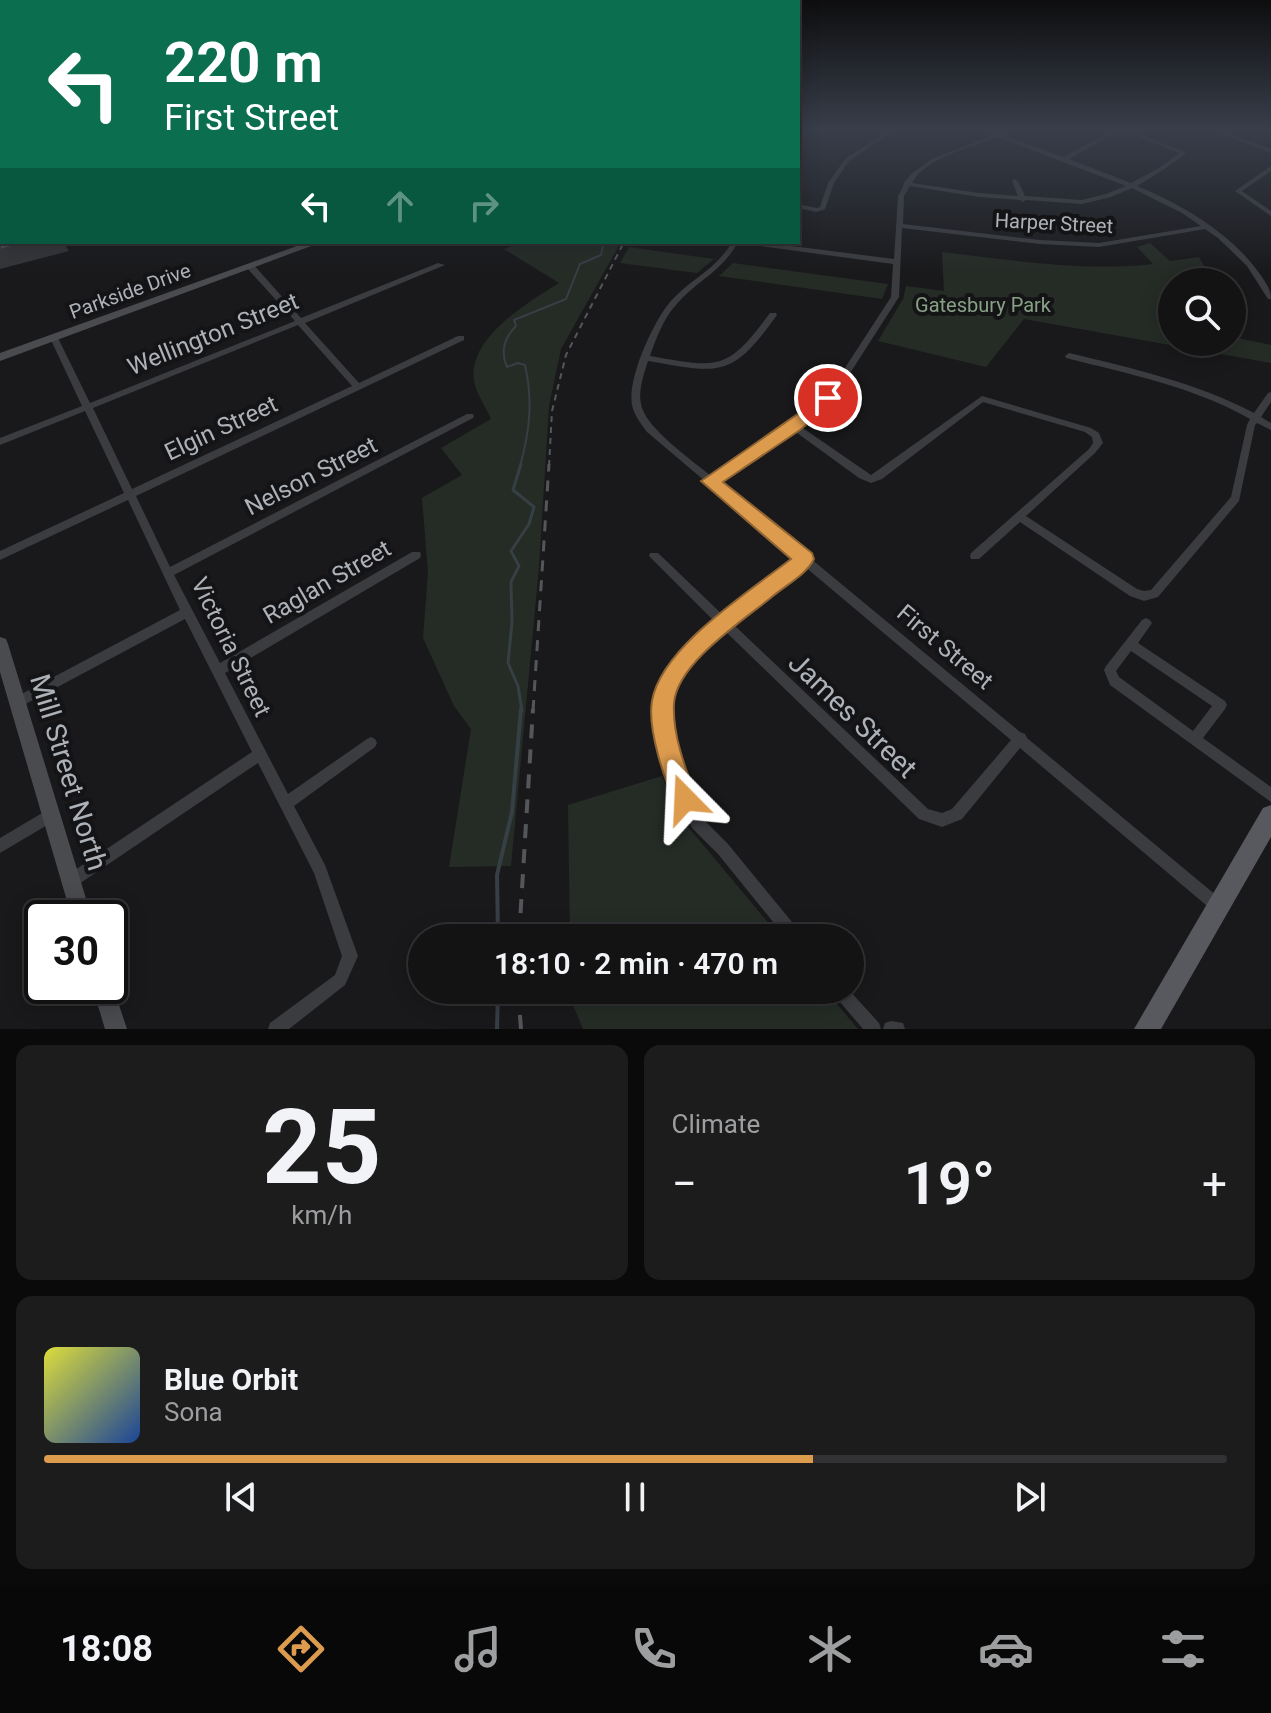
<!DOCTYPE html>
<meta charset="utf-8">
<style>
:root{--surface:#131314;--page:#1c1c1d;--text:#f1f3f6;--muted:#9d9ea0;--line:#323234;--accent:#dd9b4e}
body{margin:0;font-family:Roboto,sans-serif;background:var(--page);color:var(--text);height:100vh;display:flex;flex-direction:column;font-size:30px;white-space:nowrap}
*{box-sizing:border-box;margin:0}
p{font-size:26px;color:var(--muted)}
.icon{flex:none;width:44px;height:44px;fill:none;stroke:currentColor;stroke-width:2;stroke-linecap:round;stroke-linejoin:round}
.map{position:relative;height:1029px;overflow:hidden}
.panel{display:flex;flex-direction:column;gap:16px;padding:16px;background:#0a0a0b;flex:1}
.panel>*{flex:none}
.guide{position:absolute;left:0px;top:0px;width:800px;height:244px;box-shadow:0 4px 20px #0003,0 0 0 2px var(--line);background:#0b6e4f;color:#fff;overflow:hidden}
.buttons{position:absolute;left:1158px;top:268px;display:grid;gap:16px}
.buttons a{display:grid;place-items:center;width:88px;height:88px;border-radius:50%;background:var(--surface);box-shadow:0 4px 20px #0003,0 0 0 2px var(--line);font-size:40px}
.speed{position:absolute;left:24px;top:900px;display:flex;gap:16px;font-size:40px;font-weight:700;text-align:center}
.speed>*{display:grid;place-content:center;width:104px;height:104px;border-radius:50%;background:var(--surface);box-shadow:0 4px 20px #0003,0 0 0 2px var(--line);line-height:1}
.speed .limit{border:4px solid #111;border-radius:12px;background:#fff;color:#111}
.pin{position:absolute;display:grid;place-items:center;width:68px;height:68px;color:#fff;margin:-34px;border:4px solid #fff;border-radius:50%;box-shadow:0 2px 8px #0007}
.me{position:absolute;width:88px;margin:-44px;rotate:339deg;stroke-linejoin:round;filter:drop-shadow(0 0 6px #0008)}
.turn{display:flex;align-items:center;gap:28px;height:168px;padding:0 32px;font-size:36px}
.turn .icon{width:104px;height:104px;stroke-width:2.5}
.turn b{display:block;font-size:56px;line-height:68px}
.lanes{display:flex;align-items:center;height:76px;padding:0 32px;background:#0003;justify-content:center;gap:40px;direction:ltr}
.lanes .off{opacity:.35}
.big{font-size:60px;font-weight:600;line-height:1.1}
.panel .card{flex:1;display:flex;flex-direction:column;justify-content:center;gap:12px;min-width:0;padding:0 28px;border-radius:16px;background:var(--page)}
.panel .dial{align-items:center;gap:0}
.dial b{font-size:104px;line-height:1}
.song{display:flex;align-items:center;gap:24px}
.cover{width:96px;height:96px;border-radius:12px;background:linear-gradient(135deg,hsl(60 70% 55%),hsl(220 70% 35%))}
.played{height:8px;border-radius:4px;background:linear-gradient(90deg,var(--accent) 65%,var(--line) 65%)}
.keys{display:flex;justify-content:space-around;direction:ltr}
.heat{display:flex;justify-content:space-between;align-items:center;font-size:44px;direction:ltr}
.panel .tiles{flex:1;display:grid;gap:16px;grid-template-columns:1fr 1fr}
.card:last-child{grid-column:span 2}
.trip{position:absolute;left:408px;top:924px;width:456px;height:80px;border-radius:40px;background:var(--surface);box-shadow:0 4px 20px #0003,0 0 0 2px var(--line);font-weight:600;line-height:80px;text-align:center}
.menu{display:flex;height:128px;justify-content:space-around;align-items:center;background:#080808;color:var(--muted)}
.menu .icon{width:56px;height:56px}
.menu .active{color:var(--accent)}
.menu b{font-size:36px;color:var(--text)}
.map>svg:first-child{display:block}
</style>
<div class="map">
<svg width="1271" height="1029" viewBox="0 0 1271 1029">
<rect width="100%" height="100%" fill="#19191b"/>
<path fill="#252c26" d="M 522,242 L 621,242 L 561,349 L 549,406 L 539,567 L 511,866 L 449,867 L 471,729 L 454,706 L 423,638 L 428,572 L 422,498 L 462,475 L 441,448 L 491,419 C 486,408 478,396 475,385 C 463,340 529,302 559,283 L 504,249 Z
M 1150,243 L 1170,261 L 1199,257 L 1213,282 L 1172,282 L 1172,342 L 1232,342 L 1232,334 L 1233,337 L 1271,345 L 1271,363 L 1024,319 L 986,367 L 878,341 L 903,299 L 906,286 L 944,291 L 942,252 C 1012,260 1082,272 1153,264 L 1137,247 Z
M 629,247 L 714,259 L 697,273 L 620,263 Z
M 733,263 L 888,284 L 882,299 L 719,276 Z
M 662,776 L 679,816 L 781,938 L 570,938 L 568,805 Z
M 572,990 L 825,990 L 858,1029 L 583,1029 L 573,1005 Z"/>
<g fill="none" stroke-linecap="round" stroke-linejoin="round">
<path stroke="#353f44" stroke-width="2" d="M 520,466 C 530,431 533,400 525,365 L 518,363 L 507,367 C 500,351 504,338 516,326 L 514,320 L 566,299 L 580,264 L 601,255 L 604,242"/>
<path stroke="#353f44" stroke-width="3" d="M 521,464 L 513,490 L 534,507 L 529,524 L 511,551 L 519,566 L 511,582 L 512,622 L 508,663 L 518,686 L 522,711"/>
<path stroke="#353f44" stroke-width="4" d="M 498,938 L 497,875 L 512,812 L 521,709
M 497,1029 L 498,990"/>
<path fill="#3a3c3f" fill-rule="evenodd" d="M 806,130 L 812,130 L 798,139 L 798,135 Z
M 889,130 L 895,130 L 849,161 L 834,183 L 825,209 L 817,212 L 798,208 L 798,204 L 817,208 L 820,207 L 828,183 L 845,159 Z
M 980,130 L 987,130 L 998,133 L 1008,130 L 1015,130 L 1003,135 L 1063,157 L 1114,130 L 1121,130 L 1069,159 L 1131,183 L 1159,168 L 1179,153 L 1121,130 L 1128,130 L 1185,152 L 1185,154 L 1163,170 L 1137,186 C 1183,205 1233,234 1262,277 C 1267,285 1271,290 1271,299 L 1268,299 L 1247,266 L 1218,238 L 1205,229 L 1099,247 L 1040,244 L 902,228 L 899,297 L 836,395 L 821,411 L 800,426 L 871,475 L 982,396 L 1091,428 L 1099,433 L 1103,443 L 1095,453 L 1026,516 L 1137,589 L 1144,591 L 1151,590 L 1231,497 L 1247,425 L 1250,419 C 1194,387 1129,374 1066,358 L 1065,356 L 1069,353 C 1132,368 1197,383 1254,413 L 1268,393 L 1271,392 L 1271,402 L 1261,417 L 1271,423 L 1271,430 L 1257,423 L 1255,425 L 1239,501 L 1158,597 L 1144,601 L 1130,596 L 1020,522 L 979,559 L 971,559 L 970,556 L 971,553 L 1089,449 L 1093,443 L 1092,437 L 1085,432 L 983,402 L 882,479 L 871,483 L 859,478 L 793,430 L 717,481 L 1020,732 L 1025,734 L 1027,738 L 1223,901 L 1225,906 L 1223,911 L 1218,913 L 1213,911 L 1020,748 L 962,819 L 942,827 L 919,819 L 725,631 L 696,655 L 682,672 L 669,700 L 671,733 L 680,774 L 702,818 L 728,844 L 801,933 L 803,938 L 786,938 L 718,854 L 692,828 L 668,775 L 659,733 L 657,700 L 674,664 L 688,647 L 717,624 L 649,556 L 650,553 L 658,553 L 725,617 L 797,559 L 647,432 C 641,424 634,415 632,405 C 627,379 653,322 670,302 C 690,279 716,270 732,242 L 738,242 C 721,273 697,280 676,305 C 663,319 656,339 650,356 C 719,368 727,372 770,313 L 776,313 L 777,315 C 732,378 721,374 648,361 C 644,374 638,390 641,404 C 645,428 692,460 711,476 L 815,407 L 830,391 L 891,297 L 893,264 L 745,244 L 742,242 L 761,242 L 894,259 L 898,196 L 904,185 L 903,184 L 911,174 L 932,159 L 993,135 ZM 998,137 L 1126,186 L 1106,194 L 1082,200 L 1025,196 L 1018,181 L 1015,179 L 1012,181 L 1018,196 L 979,193 L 912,183 C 925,158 972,147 998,137 ZM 910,186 L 979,197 L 1020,200 L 1023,202 L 1026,200 L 1082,204 L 1111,197 L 1132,188 L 1182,213 L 1201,226 L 1099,243 L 1040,240 L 903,224 L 904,196 ZM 804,566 L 1011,740 L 952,809 L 942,813 L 928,809 L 733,624 Z
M 1211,130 L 1218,130 L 1271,149 L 1271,153 Z
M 1271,166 L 1271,171 L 1242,191 L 1271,211 L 1271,216 L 1235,191 Z
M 438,263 L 445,265 L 305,323 L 359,383 L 458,336 L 464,336 L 464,340 L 136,496 L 170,567 L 467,414 L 473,414 L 474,416 L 473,418 L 174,575 L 220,663 L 412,552 L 420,552 L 421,555 L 420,558 L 225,673 L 288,794 L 367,739 L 371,737 L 375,739 L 377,743 L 375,747 L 294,806 L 325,865 L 358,956 L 345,985 L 289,1029 L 268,1029 L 270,1023 L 335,975 L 342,956 L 314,873 L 258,763 L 76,886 L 71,888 L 66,886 L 64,881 L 66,876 L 252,752 L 185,619 L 20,707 L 16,709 L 12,707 L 10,703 L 12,699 L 180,610 L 128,500 L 0,560 L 0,551 L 124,493 L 85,411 L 0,445 L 0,438 L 82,406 L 50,338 L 51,336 L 54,336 L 58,338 L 90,403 L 295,321 L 247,268 L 247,264 L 253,264 L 301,318 ZM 298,325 L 352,386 L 132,489 L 93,408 Z
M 1146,618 L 1150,620 L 1152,623 L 1138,643 L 1225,701 L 1227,705 L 1225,709 L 1203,738 L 1271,787 L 1271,802 L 1110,685 L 1104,670 L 1106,666 L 1142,620 ZM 1131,651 L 1212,706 L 1193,731 L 1119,677 L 1116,671 Z
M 49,809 L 54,811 L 56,816 L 54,821 L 0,853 L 0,838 Z
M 831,990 L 849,990 L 879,1023 L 881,1029 L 863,1029 L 834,995 Z
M 891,1021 L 903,1023 L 905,1029 L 883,1029 L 885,1023 Z"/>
<path fill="#494b4f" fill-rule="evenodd" d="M 308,242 L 322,242 L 0,361 L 0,353 Z
M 0,637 L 6,639 L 8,644 L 92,918 L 72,918 L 0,672 Z
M 110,978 L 127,1029 L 105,1029 L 92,986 L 110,986 Z"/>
<path fill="#57595e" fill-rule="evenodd" d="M 1271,805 L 1271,837 L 1161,1029 L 1134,1029 L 1263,808 Z"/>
<path stroke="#54565a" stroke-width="2" stroke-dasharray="6 5" stroke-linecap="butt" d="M 549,466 L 552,411 L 566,355 L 624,242"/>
<path stroke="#54565a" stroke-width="3" stroke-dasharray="11 9" stroke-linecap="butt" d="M 533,711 L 549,464"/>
<path stroke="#54565a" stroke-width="4" stroke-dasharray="14 11" stroke-linecap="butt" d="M 519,938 L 533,709
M 518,990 L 521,1029"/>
</g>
<path fill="#343538" d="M 29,242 L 67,242 L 65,245 L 69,251 L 0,269 L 0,250 Z"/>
<path fill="#4b4c50" stroke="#343538" stroke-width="2" d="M 0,220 L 2,220 L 2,242 L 29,242 L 0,250 Z"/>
<linearGradient id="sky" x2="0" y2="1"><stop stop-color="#0e0e0f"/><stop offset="0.47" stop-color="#383e4a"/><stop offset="1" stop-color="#383e4a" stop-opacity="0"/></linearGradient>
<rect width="1271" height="274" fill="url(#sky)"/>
<path fill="#dd9b4e" stroke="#906533" stroke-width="2" d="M 828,393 L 836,398 L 834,402 L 800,430 L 723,482 L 812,553 L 814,559 C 807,574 786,585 773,596 C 744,620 677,663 674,703 C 672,735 686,770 697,799 L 694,807 L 685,811 L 677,807 C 665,782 647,729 652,701 C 661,647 750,591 791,559 L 701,481 Z"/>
<g text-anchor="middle" stroke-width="8" stroke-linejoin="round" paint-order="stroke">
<g font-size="20" fill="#adb2b9" stroke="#141416">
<text transform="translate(1054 223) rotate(3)" y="7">Harper Street</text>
<text transform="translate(130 291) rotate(-20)" y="7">Parkside Drive</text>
</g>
<g font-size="20" fill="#88a186" stroke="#141416">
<text x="983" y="312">Gatesbury Park</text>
</g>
<g font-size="24" fill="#adb2b9" stroke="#141416">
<text transform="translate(213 334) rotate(-22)" y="8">Wellington Street</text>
<text transform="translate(221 428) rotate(-25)" y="8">Elgin Street</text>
<text transform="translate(311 476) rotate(-27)" y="8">Nelson Street</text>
<text transform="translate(327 582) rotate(-30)" y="8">Raglan Street</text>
<text transform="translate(231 647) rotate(64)" y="8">Victoria Street</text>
<text transform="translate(945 647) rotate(40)" y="8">First Street</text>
</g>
<g font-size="28" fill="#adb2b9" stroke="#141416">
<text transform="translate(853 715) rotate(44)" y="10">James Street</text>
<text transform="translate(69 772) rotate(73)" y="10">Mill Street North</text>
</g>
</g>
</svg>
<div class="buttons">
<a><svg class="icon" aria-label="search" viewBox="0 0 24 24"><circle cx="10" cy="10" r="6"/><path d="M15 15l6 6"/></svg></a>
</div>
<div class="speed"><div class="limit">30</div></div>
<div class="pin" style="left:828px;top:398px;background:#d93025"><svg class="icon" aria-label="arrive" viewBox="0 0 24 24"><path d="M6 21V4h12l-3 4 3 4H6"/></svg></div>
<svg class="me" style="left:685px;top:799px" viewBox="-20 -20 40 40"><path d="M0-17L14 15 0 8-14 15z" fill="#dd9b4e" stroke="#fff" stroke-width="4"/></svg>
<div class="trip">18:10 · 2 min · 470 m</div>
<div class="guide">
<div class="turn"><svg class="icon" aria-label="left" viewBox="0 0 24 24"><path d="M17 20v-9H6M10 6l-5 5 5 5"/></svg><div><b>220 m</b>First Street</div></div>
<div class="lanes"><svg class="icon" aria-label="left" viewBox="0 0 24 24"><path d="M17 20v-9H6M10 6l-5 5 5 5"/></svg><svg class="icon off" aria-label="ahead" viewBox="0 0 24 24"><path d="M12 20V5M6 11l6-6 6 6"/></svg><svg class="icon off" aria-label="right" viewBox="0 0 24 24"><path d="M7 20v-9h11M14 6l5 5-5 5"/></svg></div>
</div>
</div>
<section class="panel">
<div class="tiles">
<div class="card dial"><b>25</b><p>km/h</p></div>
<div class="card"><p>Climate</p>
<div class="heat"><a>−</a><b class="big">19°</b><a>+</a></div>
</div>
<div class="card">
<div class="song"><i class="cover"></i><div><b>Blue Orbit</b><p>Sona</p></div></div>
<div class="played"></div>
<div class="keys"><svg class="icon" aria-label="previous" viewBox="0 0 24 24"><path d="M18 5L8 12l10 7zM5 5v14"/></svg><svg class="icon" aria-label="pause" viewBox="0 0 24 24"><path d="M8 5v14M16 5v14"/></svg><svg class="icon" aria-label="next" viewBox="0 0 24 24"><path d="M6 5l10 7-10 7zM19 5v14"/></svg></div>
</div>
</div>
</section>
<nav class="menu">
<b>18:08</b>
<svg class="icon active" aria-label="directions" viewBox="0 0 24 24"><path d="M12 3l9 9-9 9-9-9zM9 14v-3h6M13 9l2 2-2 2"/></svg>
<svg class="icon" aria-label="music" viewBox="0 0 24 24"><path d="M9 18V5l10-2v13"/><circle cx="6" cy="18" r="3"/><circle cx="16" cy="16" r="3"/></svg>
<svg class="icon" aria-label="phone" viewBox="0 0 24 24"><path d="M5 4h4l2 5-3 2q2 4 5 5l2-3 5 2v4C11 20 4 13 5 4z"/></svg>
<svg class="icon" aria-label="climate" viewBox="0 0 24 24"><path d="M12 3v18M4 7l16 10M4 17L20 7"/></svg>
<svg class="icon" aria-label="car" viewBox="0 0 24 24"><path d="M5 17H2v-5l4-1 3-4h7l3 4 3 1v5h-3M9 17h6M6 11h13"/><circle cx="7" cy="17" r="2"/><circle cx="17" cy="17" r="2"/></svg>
<svg class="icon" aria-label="filters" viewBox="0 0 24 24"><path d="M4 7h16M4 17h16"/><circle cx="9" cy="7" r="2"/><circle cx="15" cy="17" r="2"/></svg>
</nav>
